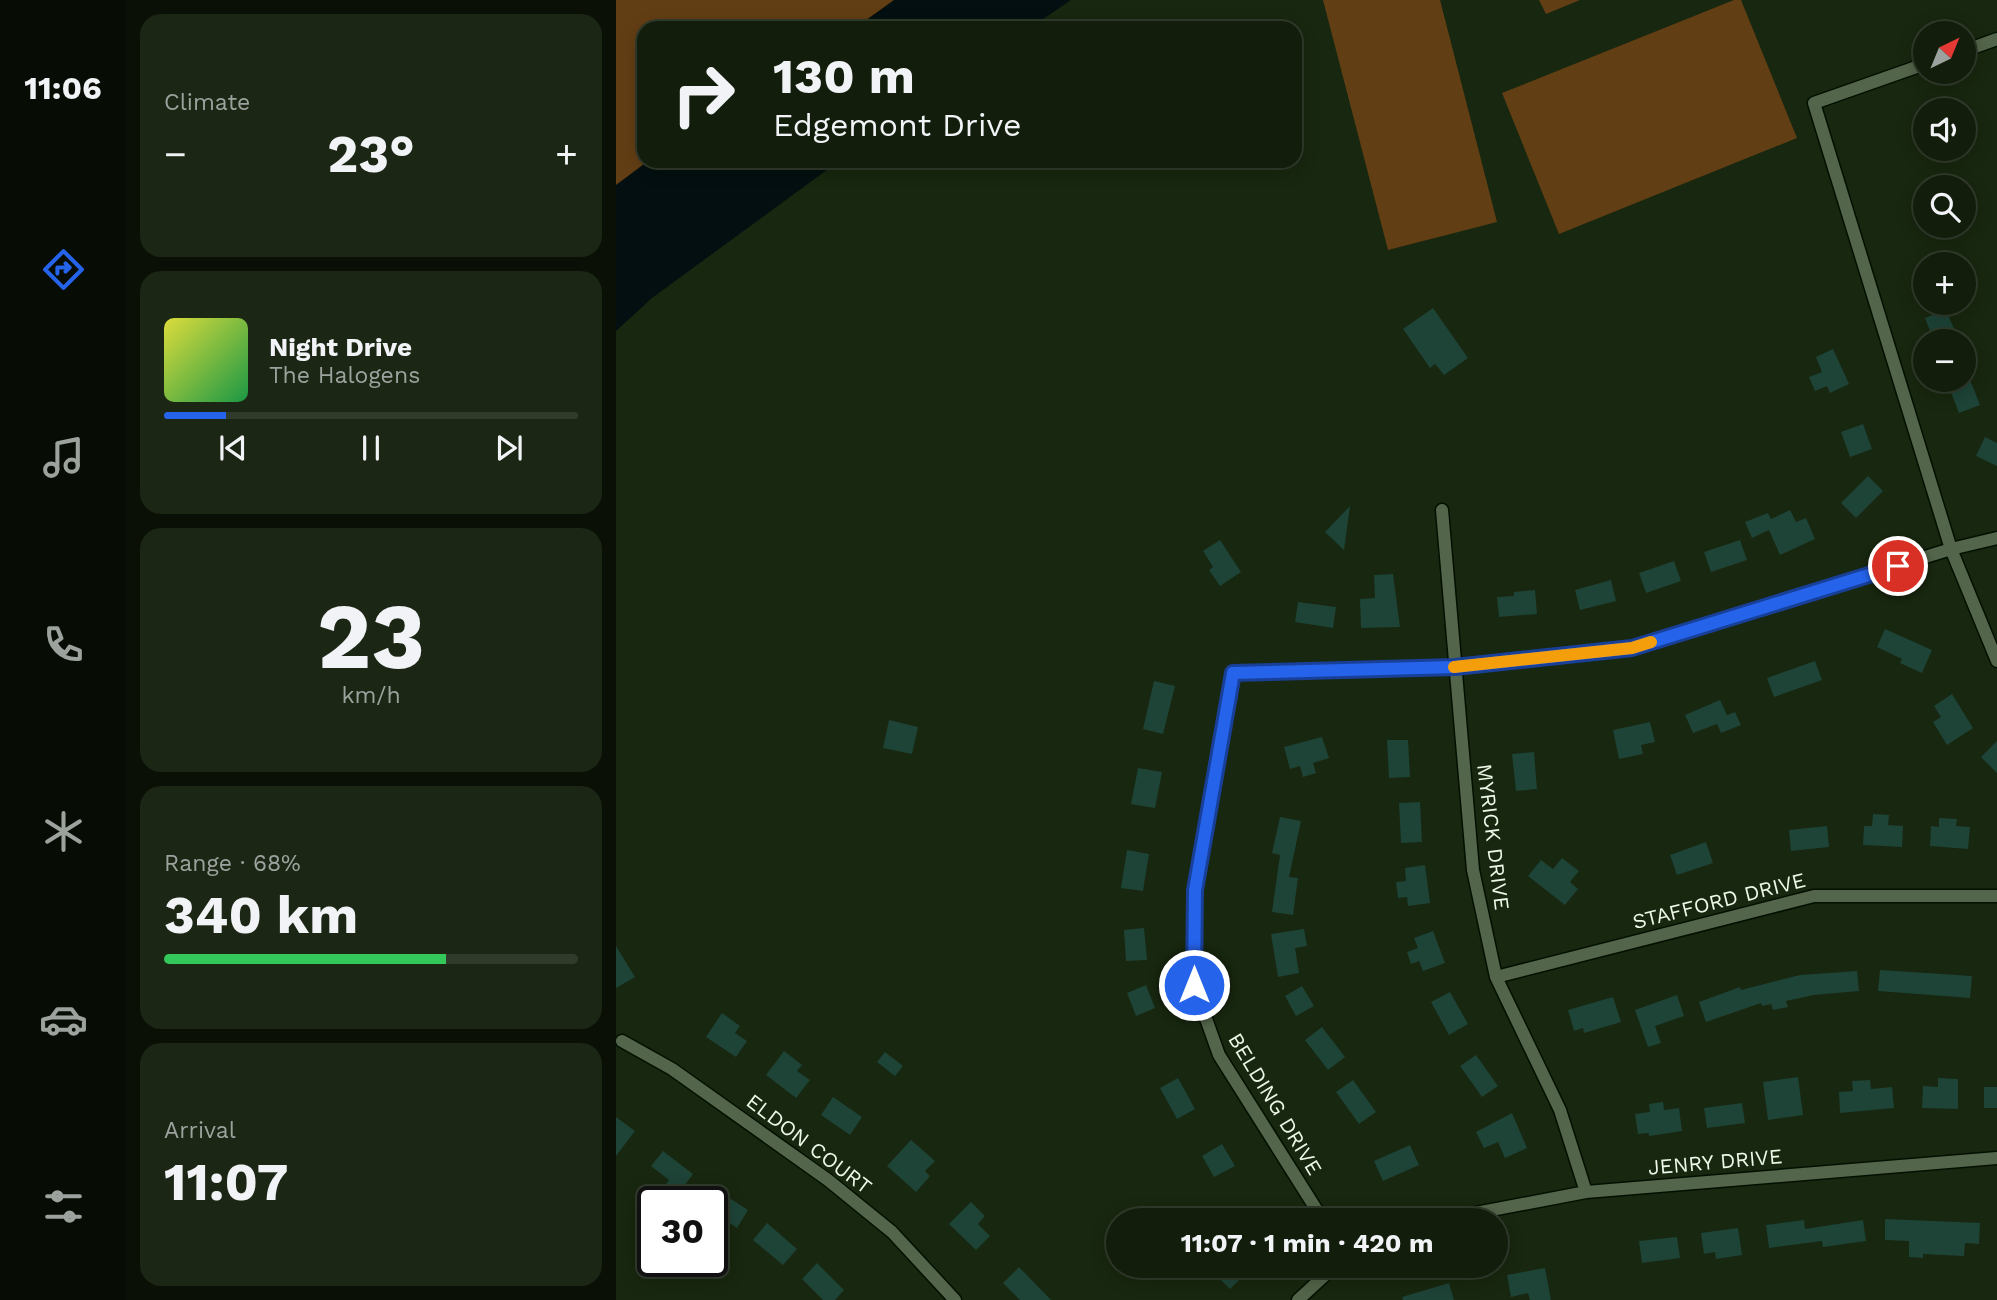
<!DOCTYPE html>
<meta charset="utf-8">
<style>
:root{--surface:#121d0b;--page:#1b2614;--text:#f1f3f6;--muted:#9ca29d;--line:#313b2c;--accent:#2563eb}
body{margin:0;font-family:"Work Sans",sans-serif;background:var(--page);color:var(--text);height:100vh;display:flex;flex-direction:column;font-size:26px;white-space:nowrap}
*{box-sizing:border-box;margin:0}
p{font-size:23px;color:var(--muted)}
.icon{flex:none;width:38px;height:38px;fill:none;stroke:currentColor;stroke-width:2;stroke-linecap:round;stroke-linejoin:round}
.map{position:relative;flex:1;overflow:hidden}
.sheet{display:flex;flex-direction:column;gap:14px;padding:14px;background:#0a1006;width:490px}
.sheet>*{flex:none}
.top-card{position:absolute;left:21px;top:21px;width:665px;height:147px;border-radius:21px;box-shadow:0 4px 18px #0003,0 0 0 2px var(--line);background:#121d0b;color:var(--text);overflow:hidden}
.needle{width:46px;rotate:43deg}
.fabs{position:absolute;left:1297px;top:21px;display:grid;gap:14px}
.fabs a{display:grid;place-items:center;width:63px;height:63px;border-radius:50%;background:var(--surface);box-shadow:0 4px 18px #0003,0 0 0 2px var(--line);font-size:35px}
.speed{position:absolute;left:21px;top:1186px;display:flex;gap:14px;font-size:35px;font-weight:700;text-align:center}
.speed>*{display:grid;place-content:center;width:91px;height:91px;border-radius:50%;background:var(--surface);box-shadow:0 4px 18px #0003,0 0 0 2px var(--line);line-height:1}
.speed .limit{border:4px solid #111;border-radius:10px;background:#fff;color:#111}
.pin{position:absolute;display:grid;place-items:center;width:60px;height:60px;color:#fff;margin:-30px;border:4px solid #fff;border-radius:50%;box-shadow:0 2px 7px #0007}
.me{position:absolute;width:77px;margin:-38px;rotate:0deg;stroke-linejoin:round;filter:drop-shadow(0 0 5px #0008)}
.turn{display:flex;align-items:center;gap:24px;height:147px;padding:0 21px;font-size:32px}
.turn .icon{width:91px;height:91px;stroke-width:2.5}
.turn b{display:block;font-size:49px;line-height:60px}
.big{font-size:52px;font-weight:700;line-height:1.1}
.sheet .tile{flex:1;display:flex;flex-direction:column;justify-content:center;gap:10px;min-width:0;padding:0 24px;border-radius:21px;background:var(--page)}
.sheet .dial{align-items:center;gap:0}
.dial b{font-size:91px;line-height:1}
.song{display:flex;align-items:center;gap:21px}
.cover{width:84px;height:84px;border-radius:10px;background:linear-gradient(135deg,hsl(60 70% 55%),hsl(140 70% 35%))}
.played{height:7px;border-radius:4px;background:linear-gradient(90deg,var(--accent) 15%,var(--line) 15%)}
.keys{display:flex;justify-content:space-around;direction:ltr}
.heat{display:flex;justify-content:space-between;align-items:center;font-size:38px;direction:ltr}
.charge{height:10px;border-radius:5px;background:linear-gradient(90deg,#34c759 68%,var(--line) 0)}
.trip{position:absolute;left:490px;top:1208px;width:402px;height:70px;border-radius:35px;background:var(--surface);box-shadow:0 4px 18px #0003,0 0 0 2px var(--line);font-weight:700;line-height:70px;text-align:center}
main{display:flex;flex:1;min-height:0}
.dock{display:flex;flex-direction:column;width:126px;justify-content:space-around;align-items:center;background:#070c04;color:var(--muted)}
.dock .icon{width:49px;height:49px}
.dock .selected{color:var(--accent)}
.dock b{font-size:32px;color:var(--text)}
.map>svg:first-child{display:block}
</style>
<main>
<nav class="dock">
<b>11:06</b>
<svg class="icon selected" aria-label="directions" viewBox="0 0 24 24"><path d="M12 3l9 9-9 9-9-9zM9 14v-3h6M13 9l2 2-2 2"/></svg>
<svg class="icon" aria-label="music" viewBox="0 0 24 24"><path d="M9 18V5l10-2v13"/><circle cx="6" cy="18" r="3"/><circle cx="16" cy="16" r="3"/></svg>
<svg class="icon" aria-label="phone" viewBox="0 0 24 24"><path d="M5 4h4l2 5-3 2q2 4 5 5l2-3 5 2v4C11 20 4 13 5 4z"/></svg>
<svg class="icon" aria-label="climate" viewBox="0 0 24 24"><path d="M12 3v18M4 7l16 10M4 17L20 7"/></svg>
<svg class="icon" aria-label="car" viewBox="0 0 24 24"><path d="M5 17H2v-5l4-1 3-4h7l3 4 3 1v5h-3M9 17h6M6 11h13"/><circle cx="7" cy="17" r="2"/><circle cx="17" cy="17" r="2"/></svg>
<svg class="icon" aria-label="filters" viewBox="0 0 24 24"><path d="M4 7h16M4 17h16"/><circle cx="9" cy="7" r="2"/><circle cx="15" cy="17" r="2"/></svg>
</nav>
<section class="sheet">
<div class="tile"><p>Climate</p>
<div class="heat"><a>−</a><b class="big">23°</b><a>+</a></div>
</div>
<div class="tile">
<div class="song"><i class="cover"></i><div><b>Night Drive</b><p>The Halogens</p></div></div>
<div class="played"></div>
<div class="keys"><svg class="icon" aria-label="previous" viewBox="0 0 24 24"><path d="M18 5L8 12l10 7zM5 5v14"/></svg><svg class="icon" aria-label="pause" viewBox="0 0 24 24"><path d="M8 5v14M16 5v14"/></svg><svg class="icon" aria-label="next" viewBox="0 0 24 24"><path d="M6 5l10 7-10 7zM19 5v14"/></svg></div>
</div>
<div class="tile dial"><b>23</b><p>km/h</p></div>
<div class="tile"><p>Range · 68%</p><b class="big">340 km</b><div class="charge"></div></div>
<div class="tile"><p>Arrival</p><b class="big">11:07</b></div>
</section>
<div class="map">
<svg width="1381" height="1300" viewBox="0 0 1381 1300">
<rect width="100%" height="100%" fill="#18270f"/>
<path fill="#623e14" d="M 0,0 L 383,0 L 342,28 L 28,28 L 28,161 L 156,161 L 0,301 Z
M 707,0 L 824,0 L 881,222 L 772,250 Z
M 923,0 L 964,0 L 930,14 Z
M 1118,0 L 1125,0 L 1181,138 L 943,234 L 886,93 Z"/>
<path fill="#030f10" d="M 278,0 L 455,0 L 414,28 L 239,28 Z
M 32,161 L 223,161 L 36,298 L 0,331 L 0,185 Z"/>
<path fill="#1e4337" d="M 817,308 L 852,358 L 828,375 L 819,364 L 814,368 L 787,329 Z
M 1330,310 L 1343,341 L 1318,341 L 1309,318 Z
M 1217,349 L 1233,384 L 1214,393 L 1211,386 L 1199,391 L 1193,377 L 1206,372 L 1200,357 Z
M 1330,380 L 1354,380 L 1364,405 L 1343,413 Z
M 1247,424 L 1256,449 L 1234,457 L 1225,432 Z
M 1369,437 L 1381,443 L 1381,466 L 1360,456 Z
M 1252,476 L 1267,491 L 1240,518 L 1225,503 Z
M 734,506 L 728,550 L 709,532 Z
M 1174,510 L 1180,522 L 1190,518 L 1199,539 L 1164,555 L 1153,530 L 1136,538 L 1129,522 L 1152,513 L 1155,519 Z
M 604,540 L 625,572 L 604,586 L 593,570 L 597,567 L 587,551 Z
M 1124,540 L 1131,560 L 1095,572 L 1088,552 Z
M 1058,561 L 1065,581 L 1030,593 L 1023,573 Z
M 777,574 L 784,627 L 745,628 L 744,599 L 759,598 L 758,575 Z
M 995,580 L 1000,601 L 964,610 L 959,590 Z
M 919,590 L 921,614 L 883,617 L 881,597 L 898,596 L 898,592 Z
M 682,602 L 720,607 L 717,628 L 679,622 Z
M 1269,629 L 1316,650 L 1306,673 L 1284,663 L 1286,659 L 1261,647 Z
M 1199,661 L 1206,680 L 1158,697 L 1151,678 Z
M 538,681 L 559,686 L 547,734 L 527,729 Z
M 1336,694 L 1357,728 L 1331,745 L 1317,722 L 1325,717 L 1318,706 Z
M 1104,700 L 1111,715 L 1119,712 L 1125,725 L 1105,733 L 1101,724 L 1077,733 L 1069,715 Z
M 273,720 L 302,727 L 296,754 L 267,748 Z
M 1034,722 L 1039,742 L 1025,745 L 1027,754 L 1003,759 L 997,730 Z
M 706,737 L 713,758 L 697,763 L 700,773 L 687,777 L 684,766 L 674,769 L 668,747 Z
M 771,740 L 792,740 L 794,777 L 773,778 Z
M 1381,741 L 1381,773 L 1365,757 Z
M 918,752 L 921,789 L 900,791 L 896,754 Z
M 522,768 L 546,772 L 539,808 L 515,804 Z
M 804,802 L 806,842 L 785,843 L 783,803 Z
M 1257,814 L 1273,815 L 1272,825 L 1287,826 L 1286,847 L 1247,845 L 1248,826 L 1256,826 Z
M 664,817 L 685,821 L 673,877 L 682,878 L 677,915 L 656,912 L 664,855 L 656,853 Z
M 1323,818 L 1341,819 L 1340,826 L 1354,827 L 1352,849 L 1314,846 L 1315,826 L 1323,827 Z
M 1211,826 L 1213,847 L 1175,851 L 1173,830 Z
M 1090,842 L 1097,863 L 1061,875 L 1054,855 Z
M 511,850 L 533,854 L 527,891 L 505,888 Z
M 946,858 L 963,871 L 954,882 L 962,889 L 949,905 L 912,876 L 925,860 L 937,869 Z
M 809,865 L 814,903 L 792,906 L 791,897 L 782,898 L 780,882 L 790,881 L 789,868 Z
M 528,928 L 531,960 L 510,961 L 508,930 Z
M 688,929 L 691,946 L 679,948 L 683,973 L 662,977 L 655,934 Z
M 817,931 L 829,963 L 807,971 L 803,961 L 795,964 L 791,952 L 802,948 L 798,938 Z
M 0,946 L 19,977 L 0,988 Z
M 1264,970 L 1356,976 L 1354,998 L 1262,991 Z
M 1241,971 L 1243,991 L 1198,995 L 1170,1001 L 1172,1007 L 1157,1010 L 1155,1004 L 1146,1006 L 1145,1003 L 1090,1022 L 1083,1002 L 1124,987 L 1125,990 L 1184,975 Z
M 530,985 L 539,1008 L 520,1016 L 511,993 Z
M 686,986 L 698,1006 L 680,1016 L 669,996 Z
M 834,992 L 852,1024 L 833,1035 L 815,1002 Z
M 1061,995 L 1068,1016 L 1039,1026 L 1045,1043 L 1032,1047 L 1019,1010 Z
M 997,997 L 1005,1022 L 968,1033 L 967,1028 L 958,1031 L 952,1010 Z
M 106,1013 L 124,1026 L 119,1033 L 131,1041 L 120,1057 L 90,1037 Z
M 706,1027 L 729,1057 L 712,1070 L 689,1040 Z
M 168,1051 L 186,1065 L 181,1071 L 194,1080 L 180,1098 L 150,1075 Z
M 269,1052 L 287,1066 L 279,1076 L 261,1062 Z
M 860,1055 L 882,1086 L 866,1097 L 844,1066 Z
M 1182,1077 L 1187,1115 L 1152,1120 L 1147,1082 Z
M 562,1078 L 579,1109 L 561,1119 L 544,1088 Z
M 1322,1078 L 1342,1079 L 1342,1109 L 1306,1108 L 1307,1086 L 1322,1087 Z
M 737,1080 L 760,1112 L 743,1124 L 720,1092 Z
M 1254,1080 L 1255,1089 L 1276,1087 L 1278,1108 L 1224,1113 L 1223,1092 L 1237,1091 L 1236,1081 Z
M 1368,1087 L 1381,1087 L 1381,1108 L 1368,1108 Z
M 217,1097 L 246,1117 L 234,1135 L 205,1115 Z
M 1047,1102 L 1048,1110 L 1063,1108 L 1066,1131 L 1033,1136 L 1033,1133 L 1022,1134 L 1019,1114 L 1034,1112 L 1033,1104 Z
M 1126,1103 L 1129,1123 L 1091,1128 L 1088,1108 Z
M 896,1113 L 911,1148 L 889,1158 L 882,1142 L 868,1148 L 860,1132 Z
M 0,1117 L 19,1131 L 0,1156 Z
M 295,1140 L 319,1161 L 309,1171 L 314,1176 L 300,1192 L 271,1166 Z
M 606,1144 L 619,1166 L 598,1177 L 586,1156 Z
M 794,1145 L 803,1165 L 767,1181 L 758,1161 Z
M 47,1151 L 77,1174 L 65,1190 L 81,1202 L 56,1202 L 44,1193 L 53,1180 L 35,1166 Z
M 96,1187 L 132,1210 L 121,1228 L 96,1211 Z
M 355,1202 L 369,1216 L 362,1224 L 374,1236 L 360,1250 L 333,1224 Z
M 1269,1219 L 1364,1223 L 1363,1244 L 1349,1243 L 1348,1256 L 1307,1254 L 1307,1258 L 1293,1257 L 1293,1241 L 1269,1240 Z
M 1188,1220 L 1189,1229 L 1247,1220 L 1250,1241 L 1207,1247 L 1206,1241 L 1153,1248 L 1150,1225 Z
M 151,1223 L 181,1249 L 167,1265 L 137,1240 Z
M 1122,1228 L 1126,1255 L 1100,1259 L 1099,1252 L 1088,1254 L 1085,1233 Z
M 1061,1237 L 1064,1258 L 1026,1263 L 1023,1241 Z
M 201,1263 L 228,1290 L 219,1300 L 207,1300 L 186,1279 Z
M 607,1265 L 638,1265 L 614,1289 L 599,1274 Z
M 403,1267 L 435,1300 L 404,1300 L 387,1283 Z
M 929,1268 L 935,1300 L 914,1300 L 912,1293 L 895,1297 L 891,1275 Z
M 833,1283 L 838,1300 L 787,1300 L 786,1297 Z"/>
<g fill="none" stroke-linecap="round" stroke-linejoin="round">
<g stroke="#031000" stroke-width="15">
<path id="street" d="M 1348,51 L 1381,39
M 1309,64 L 1198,103 L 1335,549 L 1381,661
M 826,510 L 857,870 L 880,977 L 944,1110 L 970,1192
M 880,977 L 1198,896 L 1381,896
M 6,1041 L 56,1069 L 212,1180 L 276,1232 L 339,1300
M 707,1220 L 603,1055 L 578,985 L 579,890 L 617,673 L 839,667 L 1016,648 L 1335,549 L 1381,538
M 823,1220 L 970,1192 L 1381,1158
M 682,1300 L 720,1265"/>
</g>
<use href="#street" stroke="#53654a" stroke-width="12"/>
</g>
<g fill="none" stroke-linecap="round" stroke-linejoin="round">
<g stroke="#184099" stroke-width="18">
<path id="route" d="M 578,985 L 579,890 L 617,673 L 839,667 L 1016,648 L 1282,566"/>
</g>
<use href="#route" stroke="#2563eb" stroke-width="12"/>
<path stroke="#f59e0b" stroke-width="12" d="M 838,667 L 1016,648 L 1035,642"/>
</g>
<g text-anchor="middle" stroke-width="7" stroke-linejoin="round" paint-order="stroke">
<g font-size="21" fill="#edf8e8" stroke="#18270f">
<text transform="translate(877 837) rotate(83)" y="7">MYRICK DRIVE</text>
<text transform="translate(1103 901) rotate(-14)" y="7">STAFFORD DRIVE</text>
<text transform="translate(659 1104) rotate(59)" y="7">BELDING DRIVE</text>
<text transform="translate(193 1144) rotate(37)" y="7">ELDON COURT</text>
<text transform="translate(1099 1162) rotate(-5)" y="7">JENRY DRIVE</text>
</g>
</g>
</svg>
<div class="fabs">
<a><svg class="needle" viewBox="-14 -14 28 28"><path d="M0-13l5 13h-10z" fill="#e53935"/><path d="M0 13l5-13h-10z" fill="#9ca29d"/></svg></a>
<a><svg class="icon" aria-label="sound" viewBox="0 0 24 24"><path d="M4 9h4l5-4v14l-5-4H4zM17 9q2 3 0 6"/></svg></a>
<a><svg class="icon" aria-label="search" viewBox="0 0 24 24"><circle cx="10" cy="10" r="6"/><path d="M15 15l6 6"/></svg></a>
<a>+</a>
<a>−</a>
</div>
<div class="speed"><div class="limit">30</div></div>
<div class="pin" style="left:1282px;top:566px;background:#d93025"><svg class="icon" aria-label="arrive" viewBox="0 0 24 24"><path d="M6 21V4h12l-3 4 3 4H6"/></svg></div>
<svg class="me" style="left:578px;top:985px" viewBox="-20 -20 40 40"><circle r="17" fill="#2563eb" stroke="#fff" stroke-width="3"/><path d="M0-11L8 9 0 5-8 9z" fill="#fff"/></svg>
<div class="trip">11:07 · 1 min · 420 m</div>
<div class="top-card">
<div class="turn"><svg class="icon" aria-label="right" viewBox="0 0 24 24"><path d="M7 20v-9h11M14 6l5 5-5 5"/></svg><div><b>130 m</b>Edgemont Drive</div></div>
</div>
</div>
</main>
